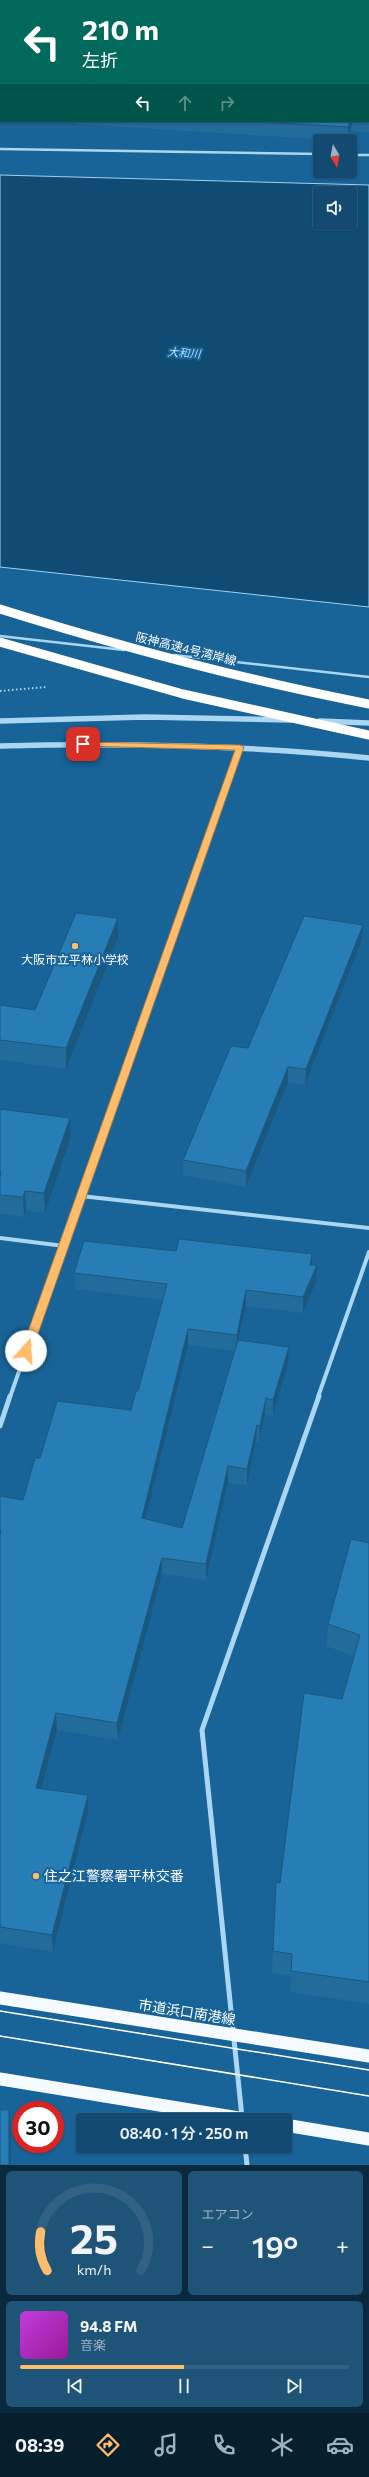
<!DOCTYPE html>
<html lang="ja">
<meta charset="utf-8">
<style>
:root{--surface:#124a71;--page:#1f5479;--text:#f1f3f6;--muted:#9cb3c3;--line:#316284;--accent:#ffbc6b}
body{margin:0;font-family:Commissioner,"Noto Sans JP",sans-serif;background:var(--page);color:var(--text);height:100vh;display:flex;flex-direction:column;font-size:15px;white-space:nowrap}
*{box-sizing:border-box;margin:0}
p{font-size:13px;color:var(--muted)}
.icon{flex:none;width:22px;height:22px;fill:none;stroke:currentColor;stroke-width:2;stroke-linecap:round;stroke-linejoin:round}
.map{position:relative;height:2165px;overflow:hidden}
.details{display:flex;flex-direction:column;gap:6px;padding:6px;background:#0a293e;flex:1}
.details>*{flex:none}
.top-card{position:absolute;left:0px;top:0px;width:369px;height:122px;box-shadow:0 1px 3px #0004,0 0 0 1px var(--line);background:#00695c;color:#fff;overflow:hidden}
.needle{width:26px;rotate:170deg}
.buttons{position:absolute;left:313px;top:134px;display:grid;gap:8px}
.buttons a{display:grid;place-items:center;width:44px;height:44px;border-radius:4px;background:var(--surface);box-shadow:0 1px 3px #0004,0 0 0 1px var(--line);font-size:20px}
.speed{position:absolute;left:12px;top:2101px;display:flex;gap:8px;font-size:20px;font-weight:700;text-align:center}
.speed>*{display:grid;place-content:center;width:52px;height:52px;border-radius:50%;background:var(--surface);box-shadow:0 1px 3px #0004,0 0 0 1px var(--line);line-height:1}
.speed .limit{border:6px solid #d22;background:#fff;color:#111}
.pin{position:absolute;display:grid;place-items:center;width:34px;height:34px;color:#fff;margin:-17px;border-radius:8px;box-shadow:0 2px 6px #0006}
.me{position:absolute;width:44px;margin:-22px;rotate:19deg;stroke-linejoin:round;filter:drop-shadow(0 0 3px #0008)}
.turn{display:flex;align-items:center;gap:14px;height:84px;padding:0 16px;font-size:18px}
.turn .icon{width:52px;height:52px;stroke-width:2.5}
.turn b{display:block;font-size:28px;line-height:34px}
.lanes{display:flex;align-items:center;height:38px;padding:0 16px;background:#0003;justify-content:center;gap:20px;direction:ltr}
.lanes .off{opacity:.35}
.big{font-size:30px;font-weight:600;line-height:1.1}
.details .card{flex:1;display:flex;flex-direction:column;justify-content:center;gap:6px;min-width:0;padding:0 14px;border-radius:6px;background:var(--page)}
.details .dial{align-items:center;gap:0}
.dial svg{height:104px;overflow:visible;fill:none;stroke:var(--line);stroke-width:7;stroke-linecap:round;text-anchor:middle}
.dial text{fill:var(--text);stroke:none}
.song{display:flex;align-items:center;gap:12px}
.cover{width:48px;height:48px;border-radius:6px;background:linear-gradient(135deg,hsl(290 70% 55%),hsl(300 70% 35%))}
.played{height:4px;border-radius:2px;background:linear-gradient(90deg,var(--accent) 50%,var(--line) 50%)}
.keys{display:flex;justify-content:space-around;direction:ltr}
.heat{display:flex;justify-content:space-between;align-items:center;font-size:22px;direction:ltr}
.details .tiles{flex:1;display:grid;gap:6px;grid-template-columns:1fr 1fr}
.card:last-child{grid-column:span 2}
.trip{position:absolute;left:76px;top:2113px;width:216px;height:40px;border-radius:4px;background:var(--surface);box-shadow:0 1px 3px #0004,0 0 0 1px var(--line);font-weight:600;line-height:40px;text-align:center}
.menu{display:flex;height:64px;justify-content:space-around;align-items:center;background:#071e2d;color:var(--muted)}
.menu .icon{width:28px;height:28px}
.menu .current{color:var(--accent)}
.menu b{font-size:18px;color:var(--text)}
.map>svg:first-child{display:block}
</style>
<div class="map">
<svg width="369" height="2165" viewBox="0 0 369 2165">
<rect width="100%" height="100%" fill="#186397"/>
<path fill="#104b74" stroke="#9dd3f3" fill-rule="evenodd" d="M 0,175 L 369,185 L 369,607 L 0,567 ZM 320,193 L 350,193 L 350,223 L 320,223 Z"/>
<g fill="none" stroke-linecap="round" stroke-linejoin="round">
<path stroke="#abd6f1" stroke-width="2" stroke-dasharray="1.5 2.5" stroke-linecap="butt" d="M 0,691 L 46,687"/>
<path stroke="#abd6f1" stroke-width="2.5" d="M 0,636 L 124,650
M 174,655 L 369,677"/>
<path stroke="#abd6f1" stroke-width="2.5" d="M 0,149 L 320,154
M 350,155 L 369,155"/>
<path stroke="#abd6f1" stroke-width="3" d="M 219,806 L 240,747"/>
<path stroke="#abd6f1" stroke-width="4" d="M 81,1196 L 369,1228
M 0,1238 L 64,1246
M 10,1397 L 219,805
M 318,1397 L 369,1252"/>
<path stroke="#abd6f1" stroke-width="5" d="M 0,1426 L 10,1396
M 242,2117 L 202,1730 L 319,1396
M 245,2146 L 247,2165"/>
<path stroke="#abd6f1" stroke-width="5.5" d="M 0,721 L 145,717 L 290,720
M 320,721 L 369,723
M 0,746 C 124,743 246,745 369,758"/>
<path stroke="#f5faff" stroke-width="13" d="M 0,1998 L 369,2056
M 0,2079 L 251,2120
M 285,2125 L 369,2139"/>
<path stroke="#fff" stroke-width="1.5" d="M 0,2011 L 369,2070
M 0,2036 L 369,2096"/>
<path stroke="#fff" stroke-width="9" d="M 0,609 C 122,647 244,680 369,704
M 0,642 L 183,694 L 369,735"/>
</g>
<path fill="#226c9c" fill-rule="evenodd" d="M 52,0 L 369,0 L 369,31 L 368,31 L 368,1 L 52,1 Z
M 368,78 L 369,78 L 369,132 L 351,131 L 348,141 L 76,124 L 76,121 L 368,121 Z
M 118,918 L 118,938 L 66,1069 L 0,1060 L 0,1005 L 35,1010 Z
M 362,940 L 305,1085 L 288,1082 L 246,1187 L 183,1175 L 183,1160 L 248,1048 Z
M 0,1109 L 70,1118 L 71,1137 L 45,1213 L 26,1210 L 24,1217 L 0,1214 Z
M 176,1251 L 317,1265 L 316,1282 L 303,1313 L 246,1306 L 239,1340 L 288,1363 L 273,1416 L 265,1415 L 259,1442 L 256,1442 L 247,1485 L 228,1483 L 206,1580 L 162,1574 L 118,1740 L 57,1730 L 41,1788 L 88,1812 L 53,1952 L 0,1943 L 0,1496 L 23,1500 L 40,1458 L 131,1410 L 138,1391 L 163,1300 L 75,1289 L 74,1273 ZM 188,1345 L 234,1351 L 182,1528 L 146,1519 Z
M 369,1543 L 369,2004 L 290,1992 L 291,1976 L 272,1973 L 273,1951 L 280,1883 L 342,1699 L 354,1656 L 326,1646 L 328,1624 Z"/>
<path fill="#1b587f" d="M 350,121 L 352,121 L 351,131 L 348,141 L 348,127 Z
M 118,918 L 118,938 L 66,1069 L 66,1048 Z
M 363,925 L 362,940 L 305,1085 L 306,1069 Z
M 288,1067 L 288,1082 L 246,1187 L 246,1171 Z
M 70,1118 L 71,1137 L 45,1213 L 44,1193 Z
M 25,1191 L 26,1210 L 24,1217 L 23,1197 Z
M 312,1254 L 312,1271 L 310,1265 Z
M 317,1265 L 316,1282 L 303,1313 L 303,1297 Z
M 246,1290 L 246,1306 L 236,1351 L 237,1335 Z
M 188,1329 L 188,1345 L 142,1534 L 142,1518 Z
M 289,1347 L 288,1363 L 273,1416 L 273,1400 Z
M 266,1398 L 265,1415 L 259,1442 L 260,1426 Z
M 257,1425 L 256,1442 L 247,1485 L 247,1469 Z
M 228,1466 L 228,1483 L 206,1580 L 206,1564 Z
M 162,1558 L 162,1574 L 118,1740 L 117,1723 Z
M 56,1713 L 57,1730 L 37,1804 L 36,1788 Z
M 88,1795 L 88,1812 L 53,1952 L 52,1935 Z
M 9,2110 L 11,2130 L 11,2165 L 9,2165 Z"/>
<path fill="#277db5" stroke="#1b587f" d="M 172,0 L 369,0 L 369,18 L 368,18 L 368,1 L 189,1 Z
M 368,78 L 369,78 L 369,118 L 368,118 Z
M 244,121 L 350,121 L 348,127 Z
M 76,913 L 118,918 L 66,1048 L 0,1040 L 0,1005 L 35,1010 Z
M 304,916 L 363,925 L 306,1069 L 288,1067 L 246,1171 L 183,1160 L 231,1046 L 248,1048 Z
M 0,1109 L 70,1118 L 44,1193 L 25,1191 L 23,1197 L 0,1195 L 0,1176 L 1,1172 L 0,1172 Z
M 179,1239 L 312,1254 L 310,1265 L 317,1265 L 303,1297 L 246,1290 L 237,1335 L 188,1329 L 142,1518 L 182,1528 L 238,1340 L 289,1347 L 273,1400 L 266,1398 L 260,1426 L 257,1425 L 247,1469 L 228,1466 L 206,1564 L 162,1558 L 117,1723 L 56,1713 L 36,1788 L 88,1795 L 52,1935 L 0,1927 L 0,1534 L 1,1531 L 0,1530 L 0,1496 L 23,1500 L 35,1458 L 40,1458 L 57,1401 L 131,1410 L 136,1391 L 138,1391 L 167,1284 L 74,1273 L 84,1241 L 176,1251 Z
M 351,1539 L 369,1543 L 369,1982 L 291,1971 L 292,1954 L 273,1951 L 276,1882 L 280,1883 L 304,1693 L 342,1699 L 360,1635 L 328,1624 Z
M 0,2110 L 9,2110 L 9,2165 L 0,2165 Z"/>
<path fill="#ffbc6b" stroke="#a67a46" d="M 80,742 L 240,745 L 244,747 L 32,1351 L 26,1355 L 21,1351 L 235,750 L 83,746 L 79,744 Z"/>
<g fill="#ffbc6b" stroke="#186397" stroke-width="1.5">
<circle cx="75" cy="946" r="4"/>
<circle cx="36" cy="1876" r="4"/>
</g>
<g text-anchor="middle" stroke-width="4" stroke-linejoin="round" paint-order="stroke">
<g font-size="11" font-style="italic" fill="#b7dff7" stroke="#186397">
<text transform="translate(184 353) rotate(4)" y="4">大和川</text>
</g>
<g font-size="12" fill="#fff" stroke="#186397">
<text transform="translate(186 649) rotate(14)" y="4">阪神高速4号湾岸線</text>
</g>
<g font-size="12" fill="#fff" stroke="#186397">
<text x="75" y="964">大阪市立平林小学校</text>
</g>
<g font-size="14" fill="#fff" stroke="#186397" text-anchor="start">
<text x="44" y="1881">住之江警察署平林交番</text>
</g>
<g font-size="14" fill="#fff" stroke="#186397">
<text transform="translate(187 2012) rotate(9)" y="5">市道浜口南港線</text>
</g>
</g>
</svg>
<div class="buttons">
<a><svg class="needle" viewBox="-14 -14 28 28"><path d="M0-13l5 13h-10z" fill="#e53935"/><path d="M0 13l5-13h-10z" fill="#9cb3c3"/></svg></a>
<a><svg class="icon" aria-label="sound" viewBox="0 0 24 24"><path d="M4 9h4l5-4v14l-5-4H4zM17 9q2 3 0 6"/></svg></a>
</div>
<div class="speed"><div class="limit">30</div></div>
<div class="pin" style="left:83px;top:744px;background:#d93025"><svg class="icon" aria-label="arrive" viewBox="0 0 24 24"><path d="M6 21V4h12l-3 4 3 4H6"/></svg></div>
<svg class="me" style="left:26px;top:1351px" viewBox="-20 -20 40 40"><circle r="19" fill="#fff"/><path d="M0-13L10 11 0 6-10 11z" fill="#ffbc6b"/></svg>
<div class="trip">08:40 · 1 分 · 250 m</div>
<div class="top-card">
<div class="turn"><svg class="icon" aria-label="left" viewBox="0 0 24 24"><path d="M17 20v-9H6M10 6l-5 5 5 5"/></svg><div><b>210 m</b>左折</div></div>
<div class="lanes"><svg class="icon" aria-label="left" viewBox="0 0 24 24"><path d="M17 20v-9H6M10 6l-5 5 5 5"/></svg><svg class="icon off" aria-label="ahead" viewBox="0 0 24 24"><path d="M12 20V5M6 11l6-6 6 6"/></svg><svg class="icon off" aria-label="right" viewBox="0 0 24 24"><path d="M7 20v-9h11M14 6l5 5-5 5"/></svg></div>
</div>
</div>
<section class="details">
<div class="tiles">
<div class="card dial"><svg viewBox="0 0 100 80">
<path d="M14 69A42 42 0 1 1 86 69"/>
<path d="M14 69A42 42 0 0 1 9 39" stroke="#ffbc6b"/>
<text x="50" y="56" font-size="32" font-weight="700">25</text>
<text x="50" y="72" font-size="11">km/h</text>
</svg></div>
<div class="card"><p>エアコン</p>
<div class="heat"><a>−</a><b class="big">19°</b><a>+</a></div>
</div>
<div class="card">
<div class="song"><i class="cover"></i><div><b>94.8 FM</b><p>音楽</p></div></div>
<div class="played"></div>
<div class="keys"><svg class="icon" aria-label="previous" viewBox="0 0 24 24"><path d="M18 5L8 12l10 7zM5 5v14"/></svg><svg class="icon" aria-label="pause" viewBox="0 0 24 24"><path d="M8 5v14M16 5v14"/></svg><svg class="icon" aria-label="next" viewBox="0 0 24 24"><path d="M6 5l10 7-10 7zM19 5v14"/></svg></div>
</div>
</div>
</section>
<nav class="menu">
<b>08:39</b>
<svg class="icon current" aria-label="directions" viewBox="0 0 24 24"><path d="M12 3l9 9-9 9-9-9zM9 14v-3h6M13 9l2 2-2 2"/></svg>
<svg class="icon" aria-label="music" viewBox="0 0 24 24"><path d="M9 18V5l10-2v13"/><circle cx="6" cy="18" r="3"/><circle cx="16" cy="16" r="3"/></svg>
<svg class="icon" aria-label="phone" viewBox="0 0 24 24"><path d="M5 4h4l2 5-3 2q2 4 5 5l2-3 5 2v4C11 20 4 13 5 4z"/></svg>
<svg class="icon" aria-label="climate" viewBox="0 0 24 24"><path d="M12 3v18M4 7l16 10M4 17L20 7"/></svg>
<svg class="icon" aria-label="car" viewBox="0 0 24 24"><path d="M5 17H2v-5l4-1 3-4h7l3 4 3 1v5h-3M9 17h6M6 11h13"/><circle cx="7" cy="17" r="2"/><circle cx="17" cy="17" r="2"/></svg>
</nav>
